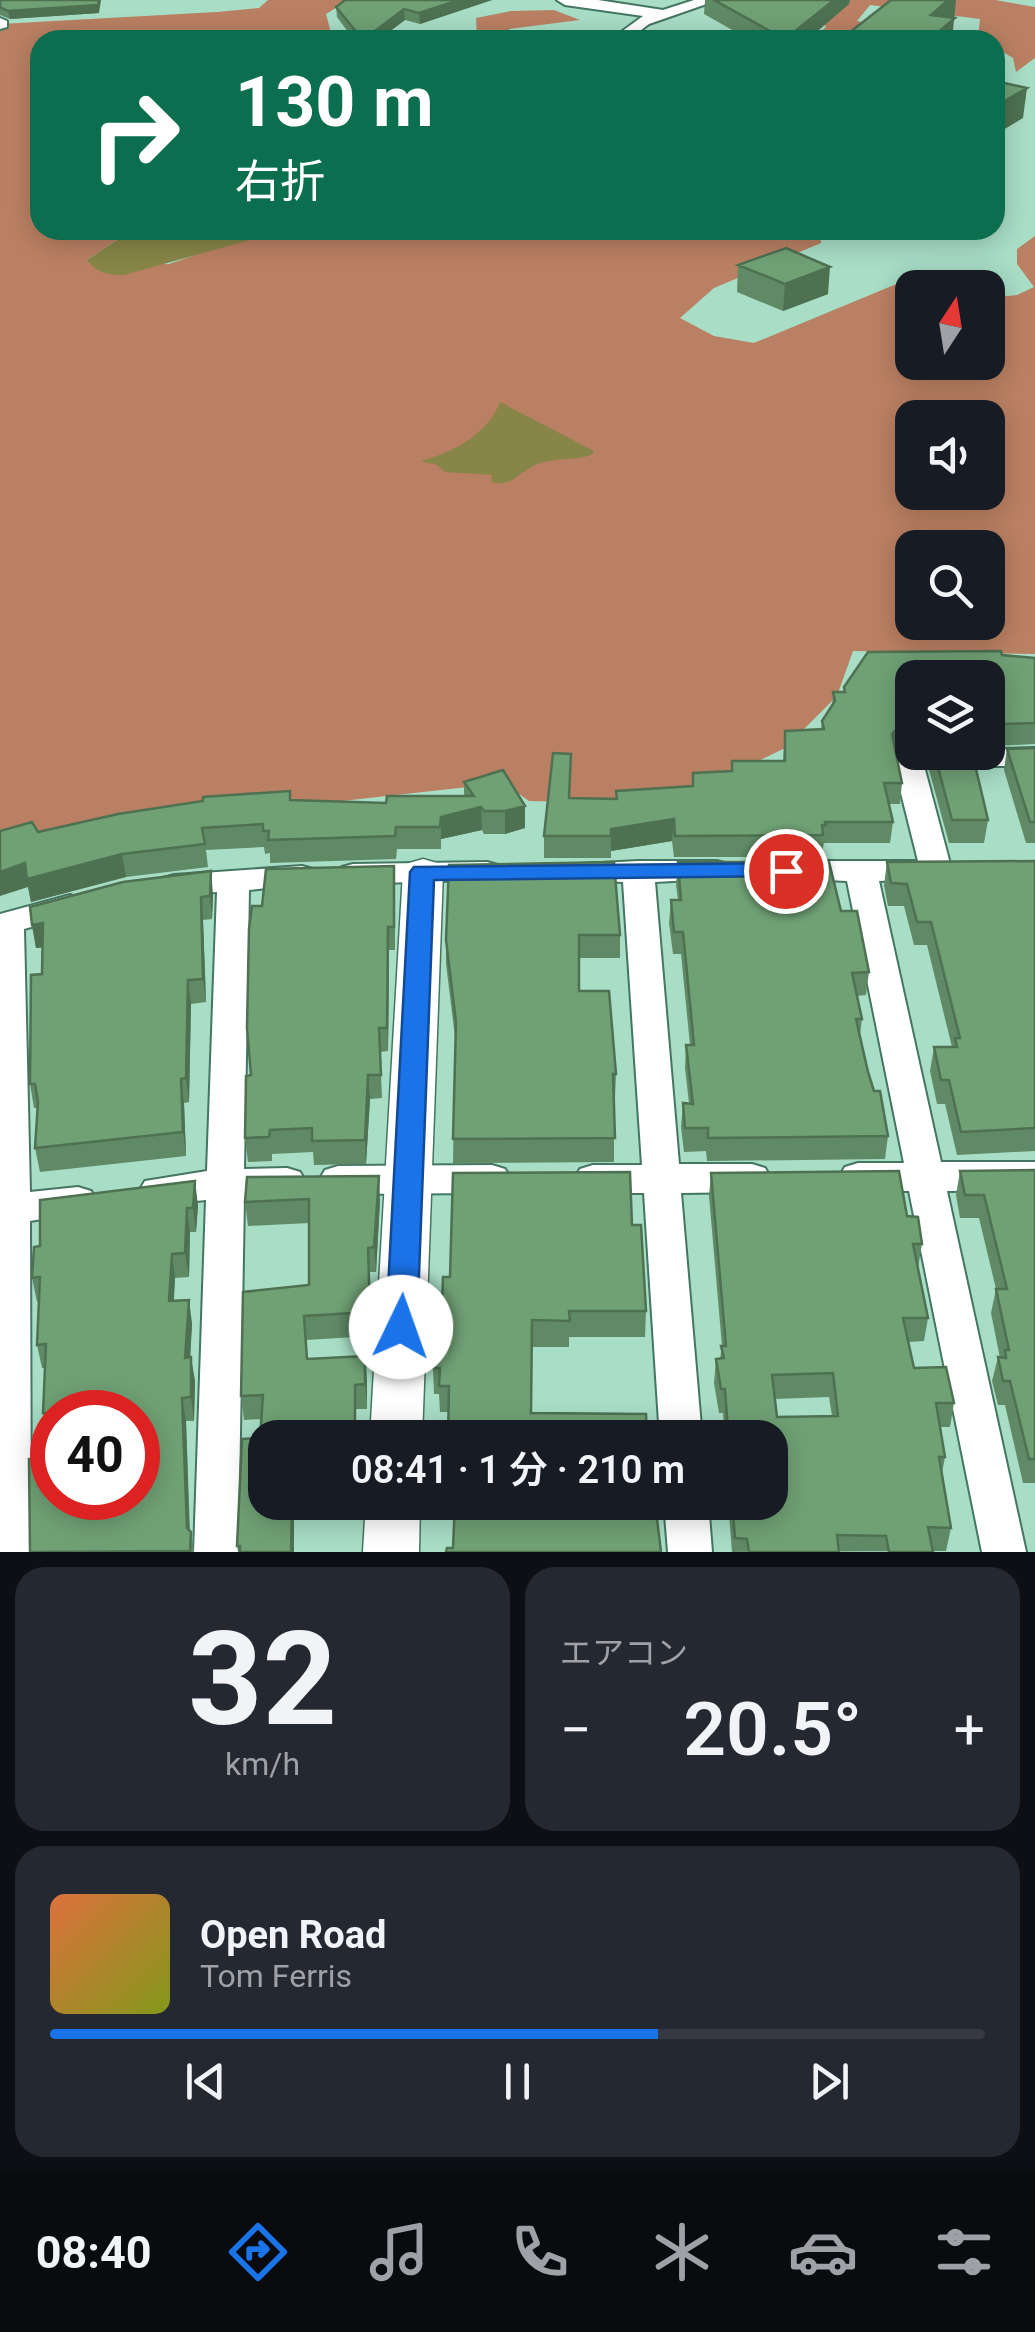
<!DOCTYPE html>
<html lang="ja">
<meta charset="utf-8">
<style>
:root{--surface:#171b24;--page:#242831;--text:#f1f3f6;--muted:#9ea1a6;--line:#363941;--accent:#1a73e8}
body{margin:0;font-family:Roboto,"Noto Sans JP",sans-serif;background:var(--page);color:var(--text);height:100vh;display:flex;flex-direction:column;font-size:38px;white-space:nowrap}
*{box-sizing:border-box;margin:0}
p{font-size:32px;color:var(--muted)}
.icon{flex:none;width:55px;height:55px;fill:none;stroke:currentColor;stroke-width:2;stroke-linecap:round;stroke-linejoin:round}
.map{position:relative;height:1552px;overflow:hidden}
.details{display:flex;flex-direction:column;gap:15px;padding:15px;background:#0d0f14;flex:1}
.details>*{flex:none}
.hud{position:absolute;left:30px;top:30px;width:975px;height:210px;border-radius:30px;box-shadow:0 5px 25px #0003;background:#0b6e4f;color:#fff;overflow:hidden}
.needle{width:65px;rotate:12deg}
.buttons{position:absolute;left:895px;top:270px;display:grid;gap:20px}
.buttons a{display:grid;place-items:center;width:110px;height:110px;border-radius:20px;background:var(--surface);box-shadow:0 5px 25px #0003;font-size:50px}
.speed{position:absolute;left:30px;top:1390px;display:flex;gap:20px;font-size:50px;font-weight:700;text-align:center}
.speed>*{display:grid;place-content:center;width:130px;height:130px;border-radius:50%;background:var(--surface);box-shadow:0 5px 25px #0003;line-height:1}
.speed .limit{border:15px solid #d22;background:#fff;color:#111}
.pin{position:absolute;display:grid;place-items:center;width:85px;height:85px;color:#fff;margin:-42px;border:5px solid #fff;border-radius:50%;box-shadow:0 2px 10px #0007}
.me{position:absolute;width:110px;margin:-55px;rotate:3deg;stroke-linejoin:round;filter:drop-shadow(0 0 8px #0008)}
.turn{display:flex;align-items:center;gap:35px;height:210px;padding:0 40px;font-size:45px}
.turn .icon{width:130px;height:130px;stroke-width:2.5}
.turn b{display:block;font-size:70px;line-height:85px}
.big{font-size:75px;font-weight:600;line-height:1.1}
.details .card{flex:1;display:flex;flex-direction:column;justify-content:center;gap:15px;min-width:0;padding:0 35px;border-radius:30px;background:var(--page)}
.details .dial{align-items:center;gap:0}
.dial b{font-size:130px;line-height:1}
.song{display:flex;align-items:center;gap:30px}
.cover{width:120px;height:120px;border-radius:15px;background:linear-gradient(135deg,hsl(20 70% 55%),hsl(70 70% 35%))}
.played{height:10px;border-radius:5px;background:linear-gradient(90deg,var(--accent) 65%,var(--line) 65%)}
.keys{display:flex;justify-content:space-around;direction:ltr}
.heat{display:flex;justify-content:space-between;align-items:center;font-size:55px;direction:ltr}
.details .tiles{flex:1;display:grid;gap:15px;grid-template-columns:1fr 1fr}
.card:last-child{grid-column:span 2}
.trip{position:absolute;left:248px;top:1420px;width:540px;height:100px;border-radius:30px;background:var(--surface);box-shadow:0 5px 25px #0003;font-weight:600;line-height:100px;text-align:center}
.dock{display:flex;height:160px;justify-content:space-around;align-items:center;background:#090b0e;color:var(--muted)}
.dock .icon{width:70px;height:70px}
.dock .active{color:var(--accent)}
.dock b{font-size:45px;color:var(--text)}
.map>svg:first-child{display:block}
</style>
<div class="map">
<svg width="1035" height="1552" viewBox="0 0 1035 1552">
<rect width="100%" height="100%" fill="#a8ddc6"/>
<path fill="#ba8063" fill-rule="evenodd" d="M 268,0 L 349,0 L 326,14 L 333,40 L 40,40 L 40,230 L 125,230 L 117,240 L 87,260 L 169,264 L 269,230 L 820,230 L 821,243 L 714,288 L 680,318 L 714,336 L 754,343 L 906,280 L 924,278 L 957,287 L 912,288 L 912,362 L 988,362 L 988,298 L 1017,295 L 1034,287 L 1017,264 L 1017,249 L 1035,236 L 1035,654 L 853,651 L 837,696 L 785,748 L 746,767 L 638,803 L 529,801 L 504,783 L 0,839 L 0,24 L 217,12 L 259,8 ZM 912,418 L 988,418 L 988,492 L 912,492 ZM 912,548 L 988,548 L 988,622 L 912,622 Z
M 840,0 L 995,0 L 1035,7 L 1035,58 L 1016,72 L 1013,58 L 995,47 L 995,40 L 978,37 L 980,19 L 870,5 L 857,21 L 886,27 L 869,40 L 811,40 L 826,27 L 820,20 Z
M 554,10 L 580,20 L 509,29 L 512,40 L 477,40 L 476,18 L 511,11 Z"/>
<path fill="#878547" d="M 124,230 L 268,230 L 250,240 L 124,275 C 108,275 97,273 87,260 L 117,240 Z
M 500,402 L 594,451 L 592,454 C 580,461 554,457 535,465 C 519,473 510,488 491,482 L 492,475 L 445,472 L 437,465 L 421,461 C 452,453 488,434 500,402 Z"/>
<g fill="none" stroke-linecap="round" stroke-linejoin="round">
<g stroke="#447662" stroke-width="4">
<path id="minor" d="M 557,0 L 598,0 L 663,10 L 694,0 L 718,0 L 649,24 L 628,40 L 610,40 L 643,16 L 565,5 Z
M 0,18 L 7,21 L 7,27 L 0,29 Z
M 912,748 L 912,752 L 1035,748 L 1035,766 L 924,766 L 952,871 L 947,878 L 879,881 L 941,1162 L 1035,1162 L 1035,1190 L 947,1191 L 1026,1552 L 982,1552 L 909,1191 L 858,1191 L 845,1187 L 839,1177 L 845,1167 L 858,1163 L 904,1163 L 847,881 L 782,878 L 777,871 L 782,864 L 793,861 L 918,861 L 892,757 L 897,751 Z
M 638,861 L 717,861 L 728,864 L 733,871 L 728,878 L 655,882 L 679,1164 L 752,1164 L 765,1168 L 771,1178 L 765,1188 L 752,1192 L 681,1193 L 702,1438 L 660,1438 L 644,1193 L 593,1193 L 580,1189 L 574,1179 L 580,1169 L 593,1165 L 642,1165 L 623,882 L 562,879 L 557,872 L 562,865 Z
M 487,862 L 498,865 L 503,872 L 498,879 L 353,884 L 342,881 L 337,874 L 342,867 L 353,864 Z
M 302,866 L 313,869 L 318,876 L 313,883 L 249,890 L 244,1169 L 287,1168 L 300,1172 L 306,1182 L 300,1192 L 244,1197 L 238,1552 L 194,1552 L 206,1200 L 158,1205 L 145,1201 L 139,1191 L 145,1181 L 207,1171 L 217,892 L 174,895 L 163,892 L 158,885 L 163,878 L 174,875 Z
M 70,895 L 81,899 L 86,906 L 81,913 L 24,929 L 30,1192 L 78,1187 L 91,1191 L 97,1201 L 91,1211 L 30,1221 L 31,1552 L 0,1552 L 0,914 Z
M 492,1165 L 505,1169 L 511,1179 L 505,1189 L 492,1193 L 338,1194 L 325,1190 L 319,1180 L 325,1170 L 338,1166 Z
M 664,1502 L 708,1502 L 712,1552 L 668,1552 Z"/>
</g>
<g stroke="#447662" stroke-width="3">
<path id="tertiary" d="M 423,859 L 437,863 L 443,872 L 422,1438 L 370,1438 L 403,872 L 409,863 Z
M 366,1502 L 420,1502 L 419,1552 L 363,1552 Z"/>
</g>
<use href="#minor" fill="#fff" fill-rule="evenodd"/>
<use href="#tertiary" fill="#fff" fill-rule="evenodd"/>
</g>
<path fill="#608a65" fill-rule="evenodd" d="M 0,0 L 99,13 L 10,19 L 0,15 Z
M 492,0 L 420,24 L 405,20 L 378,40 L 354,40 L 337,17 L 336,7 Z
M 705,0 L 850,0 L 849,4 L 807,40 L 750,40 L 704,14 Z
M 738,265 L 828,294 L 783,311 L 737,292 Z
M 1002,655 L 1035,658 L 1035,744 L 996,746 L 988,717 L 988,678 L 912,678 L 912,745 L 911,744 L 895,748 L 902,783 L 900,804 L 889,804 L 893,822 L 890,843 L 824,843 L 821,857 L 674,857 L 672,841 L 611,851 L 611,858 L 544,858 L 544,836 L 570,798 L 616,799 L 692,787 L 693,773 L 732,771 L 732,761 L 783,761 L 785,731 L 821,729 L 822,721 L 832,706 L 833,692 L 844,692 L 844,687 Z
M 1035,748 L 1035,843 L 1026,843 L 1004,770 L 1007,749 Z
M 931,752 L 972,752 L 988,820 L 984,843 L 949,843 L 929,770 Z
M 503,770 L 525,828 L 505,834 L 484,834 L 482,830 L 441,839 L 441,849 L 397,849 L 396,859 L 270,863 L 270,853 L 265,854 L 264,847 L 206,850 L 208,867 L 126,877 L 31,902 L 28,887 L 38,832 L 291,800 L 386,803 L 464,796 L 464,782 Z
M 1035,861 L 1035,1151 L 957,1155 L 945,1104 L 937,1104 L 930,1071 L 934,1047 L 952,1047 L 927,945 L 914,945 L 904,906 L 888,906 L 884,885 L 887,862 Z
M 678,862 L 841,911 L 869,972 L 866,995 L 857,996 L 862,1019 L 860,1035 L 868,1072 L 888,1136 L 885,1159 L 707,1161 L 706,1151 L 684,1152 L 681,1127 L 683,1103 L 689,1103 L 685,1068 L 686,1045 L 690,1045 L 681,954 L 673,954 L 669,923 L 671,900 L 678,900 L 676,885 Z
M 449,865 L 620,935 L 620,958 L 579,958 L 579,991 L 616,1074 L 615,1098 L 614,1098 L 614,1162 L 453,1163 L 455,1037 L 446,964 L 446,940 Z
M 395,889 L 395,950 L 389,950 L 388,1051 L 380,1052 L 382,1098 L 370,1099 L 366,1164 L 314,1165 L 313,1152 L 272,1154 L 272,1161 L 248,1162 L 245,1138 L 251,1075 L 262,906 Z
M 213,894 L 212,919 L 203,920 L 206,1002 L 191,1004 L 189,1102 L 184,1103 L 186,1156 L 40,1172 L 35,1148 L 37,1108 L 34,1108 L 30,1084 L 42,974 L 43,947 L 36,948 L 32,925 Z
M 1035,1170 L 1035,1483 L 1023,1483 L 1005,1405 L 998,1405 L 992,1381 L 998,1357 L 1000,1358 L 991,1313 L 996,1289 L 979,1218 L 960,1218 L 956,1195 L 960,1171 Z
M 711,1173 L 907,1216 L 922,1244 L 918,1268 L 928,1318 L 924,1341 L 908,1342 L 914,1368 L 954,1403 L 950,1427 L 940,1427 L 945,1457 L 942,1473 L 951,1528 L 946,1551 L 732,1552 L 728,1502 L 770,1502 L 770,1438 L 707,1438 L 708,1432 L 724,1431 L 723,1413 L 719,1413 L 714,1383 L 716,1359 L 720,1359 L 722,1346 L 709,1196 ZM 829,1397 L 832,1416 L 777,1417 L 774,1399 Z
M 247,1177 L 380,1200 L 376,1272 L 370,1272 L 371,1336 L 306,1340 L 308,1359 L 365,1356 L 367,1409 L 357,1409 L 265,1438 L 265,1502 L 297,1502 L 294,1505 L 294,1552 L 238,1552 L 237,1546 L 260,1438 L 262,1419 L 244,1420 L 241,1396 L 309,1285 L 309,1223 L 248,1226 L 245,1202 Z
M 198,1205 L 196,1232 L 190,1232 L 189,1277 L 175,1278 L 174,1301 L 192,1323 L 190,1357 L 195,1381 L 194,1421 L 186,1421 L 190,1531 L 194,1552 L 30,1552 L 52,1456 L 52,1436 L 48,1437 L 43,1413 L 45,1368 L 42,1368 L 37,1345 L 39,1301 L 37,1302 L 32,1278 L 34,1247 ZM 52,1412 L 138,1498 L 52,1498 Z
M 632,1225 L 646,1311 L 645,1337 L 569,1337 L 569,1347 L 532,1347 L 448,1412 L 440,1412 L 439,1394 L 434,1394 L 433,1368 L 442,1303 L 450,1277 Z"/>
<path fill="#4e7152" d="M 101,0 L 99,13 L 10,19 L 8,11 Z
M 459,0 L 492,0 L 420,24 L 419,13 Z
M 834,0 L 850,0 L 849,4 L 807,40 L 777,40 L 777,35 Z
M 948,0 L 956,0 L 952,40 L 928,40 L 931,15 Z
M 404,9 L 405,20 L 378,40 L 363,40 Z
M 1027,88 L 1023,118 L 1003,130 L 1002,136 L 995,141 L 995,113 L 998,105 Z
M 830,267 L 828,294 L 783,311 L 785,284 Z
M 912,724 L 911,744 L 896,747 L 889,755 L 892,734 L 899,726 Z
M 525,806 L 525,828 L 505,834 L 505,811 Z
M 481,807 L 482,830 L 441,839 L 441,849 L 441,817 Z
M 674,819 L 672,841 L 611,851 L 611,829 Z
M 122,854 L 126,877 L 31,902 L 28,887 L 0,896 L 0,872 L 25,863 Z
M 211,871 L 213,894 L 212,919 L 210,896 Z
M 201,897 L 203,920 L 206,1002 L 203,979 Z
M 43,923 L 47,947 L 36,948 L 32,925 Z
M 388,927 L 389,950 L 388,1051 L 387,1028 Z
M 188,980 L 191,1004 L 189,1102 L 186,1078 Z
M 368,1075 L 370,1099 L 366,1164 L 365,1140 Z
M 181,1079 L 184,1103 L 186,1156 L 183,1132 Z
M 379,1176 L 380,1200 L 376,1272 L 374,1247 Z
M 195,1181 L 198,1205 L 196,1232 L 193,1208 Z
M 187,1208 L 190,1232 L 189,1277 L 185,1253 Z
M 172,1254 L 175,1278 L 172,1324 L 169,1301 Z
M 189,1300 L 192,1323 L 189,1382 L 185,1358 Z
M 365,1356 L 367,1380 L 367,1409 L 365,1384 Z
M 191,1357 L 195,1381 L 194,1421 L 191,1397 Z
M 182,1398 L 186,1421 L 190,1552 L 187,1528 Z
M 292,1502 L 297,1502 L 294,1505 L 294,1552 L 291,1552 Z"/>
<path fill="#70a175" stroke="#4e7152" stroke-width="2.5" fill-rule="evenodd" d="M 0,0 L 99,0 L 98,5 L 8,11 L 0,7 Z
M 345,0 L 459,0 L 419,13 L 404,9 L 363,40 L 336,7 Z
M 714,0 L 834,0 L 794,32 L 777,35 Z
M 891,0 L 948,0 L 931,15 L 955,18 L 929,40 L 840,40 Z
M 995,81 L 1027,88 L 998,105 L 1006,106 L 995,113 Z
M 786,248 L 830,267 L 785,284 L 738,265 Z
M 1001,651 L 1002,655 L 1035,658 L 1035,723 L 1000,724 L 990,693 L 988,693 L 988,678 L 912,678 L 912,724 L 899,726 L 892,734 L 902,783 L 884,783 L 893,822 L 825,822 L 826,825 L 822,825 L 823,835 L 675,836 L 674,819 L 611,829 L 611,836 L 544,836 L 553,753 L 571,754 L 569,798 L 617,799 L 616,791 L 693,786 L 693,773 L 732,771 L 732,761 L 785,761 L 785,731 L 824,729 L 822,721 L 835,701 L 833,692 L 845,692 L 844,687 L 868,652 Z
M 1035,748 L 1035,822 L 1030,822 L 1007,749 Z
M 934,752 L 972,752 L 988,820 L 952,820 Z
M 503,770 L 525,806 L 505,811 L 484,811 L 481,807 L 441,817 L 440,827 L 396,827 L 395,836 L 268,840 L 269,831 L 263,831 L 263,824 L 202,828 L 205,844 L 122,854 L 27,879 L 25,863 L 0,872 L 0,831 L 32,822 L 38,832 L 118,814 L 203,801 L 203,797 L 290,791 L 290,800 L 386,803 L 387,796 L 474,796 L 464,782 Z
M 1035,861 L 1035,1128 L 961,1132 L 949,1080 L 941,1080 L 934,1047 L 957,1047 L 955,1038 L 960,1038 L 931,922 L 917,922 L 907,884 L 891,883 L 887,862 Z
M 614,862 L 620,935 L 579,935 L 579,991 L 609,991 L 616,1074 L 613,1074 L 615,1138 L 453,1139 L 456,1022 L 446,940 L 449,865 Z
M 678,862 L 829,862 L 841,911 L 857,911 L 869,972 L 852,973 L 862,1019 L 856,1019 L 868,1072 L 874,1091 L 880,1091 L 888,1136 L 708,1138 L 708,1128 L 685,1128 L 683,1103 L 693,1104 L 686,1045 L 694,1045 L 683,932 L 674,932 L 671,900 L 681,900 Z
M 394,866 L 394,927 L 388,927 L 387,1028 L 379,1028 L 381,1075 L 368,1075 L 365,1140 L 312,1141 L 312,1128 L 270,1130 L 269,1137 L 245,1138 L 246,1076 L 251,1075 L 247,1028 L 249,929 L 252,906 L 262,906 L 266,869 Z
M 211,871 L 210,896 L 201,897 L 203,979 L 188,980 L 186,1078 L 181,1079 L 183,1132 L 35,1148 L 38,1102 L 35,1084 L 30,1084 L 31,975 L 42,974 L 43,923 L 32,925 L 30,907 L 123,882 Z
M 1035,1170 L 1035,1459 L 1029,1459 L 1010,1381 L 1003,1381 L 998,1357 L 1006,1358 L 1005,1350 L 1009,1350 L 996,1289 L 1007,1289 L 984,1195 L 965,1195 L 960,1171 Z
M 899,1171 L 907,1216 L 918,1217 L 922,1244 L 913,1244 L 928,1318 L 903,1318 L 914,1368 L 946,1367 L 954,1403 L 936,1403 L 945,1457 L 939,1457 L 951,1528 L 928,1527 L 933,1552 L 889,1552 L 886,1536 L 837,1535 L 839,1552 L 749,1552 L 747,1539 L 735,1538 L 732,1502 L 770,1502 L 770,1438 L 708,1438 L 708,1432 L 728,1431 L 725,1389 L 721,1389 L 716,1359 L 724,1358 L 721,1346 L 726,1346 L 711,1173 ZM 833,1373 L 838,1416 L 777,1417 L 772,1375 Z
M 630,1172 L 632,1225 L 641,1225 L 646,1311 L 569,1311 L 570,1321 L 532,1320 L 531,1413 L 646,1414 L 647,1438 L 448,1438 L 449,1386 L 439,1386 L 440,1368 L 433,1368 L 438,1303 L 442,1303 L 443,1277 L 450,1277 L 453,1173 Z
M 379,1176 L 374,1247 L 368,1248 L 370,1312 L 304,1316 L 307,1359 L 365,1356 L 365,1384 L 355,1385 L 355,1438 L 265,1438 L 265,1502 L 292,1502 L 291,1552 L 240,1552 L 240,1546 L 237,1546 L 242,1439 L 260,1438 L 263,1395 L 241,1396 L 243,1292 L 309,1285 L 309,1199 L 245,1202 L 247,1177 Z
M 195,1181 L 193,1208 L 187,1208 L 185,1253 L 172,1254 L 169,1301 L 189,1300 L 185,1358 L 191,1357 L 191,1397 L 182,1398 L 187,1528 L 191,1532 L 190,1551 L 30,1552 L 29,1459 L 52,1456 L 52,1435 L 52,1498 L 138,1498 L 138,1412 L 43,1413 L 46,1344 L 37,1345 L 40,1277 L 32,1278 L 34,1247 L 40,1246 L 40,1200 Z
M 455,1502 L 655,1502 L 661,1552 L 446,1552 L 447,1548 L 453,1548 Z"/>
<path fill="#1a73e8" stroke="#114b97" stroke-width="2.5" d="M 786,863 L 799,871 L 795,876 L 434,880 L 417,1327 L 412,1335 L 401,1339 L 390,1335 L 386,1327 L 410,872 L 414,867 Z"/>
</svg>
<div class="buttons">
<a><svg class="needle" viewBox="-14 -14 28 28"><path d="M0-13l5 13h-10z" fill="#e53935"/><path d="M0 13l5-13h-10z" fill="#9ea1a6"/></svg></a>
<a><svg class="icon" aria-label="sound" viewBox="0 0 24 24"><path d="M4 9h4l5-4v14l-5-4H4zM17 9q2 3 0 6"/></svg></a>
<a><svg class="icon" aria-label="search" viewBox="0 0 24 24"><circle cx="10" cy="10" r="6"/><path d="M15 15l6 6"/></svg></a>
<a><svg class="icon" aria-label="layers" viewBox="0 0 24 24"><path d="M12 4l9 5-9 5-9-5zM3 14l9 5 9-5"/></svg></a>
</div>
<div class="speed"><div class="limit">40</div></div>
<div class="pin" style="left:786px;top:871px;background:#d93025"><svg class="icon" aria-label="arrive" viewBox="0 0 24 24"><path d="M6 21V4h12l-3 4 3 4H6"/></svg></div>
<svg class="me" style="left:401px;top:1327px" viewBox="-20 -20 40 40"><circle r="19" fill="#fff"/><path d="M0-13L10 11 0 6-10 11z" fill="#1a73e8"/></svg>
<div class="trip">08:41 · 1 分 · 210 m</div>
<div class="hud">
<div class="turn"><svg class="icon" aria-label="right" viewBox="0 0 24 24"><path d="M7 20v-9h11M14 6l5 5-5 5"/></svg><div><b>130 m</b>右折</div></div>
</div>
</div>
<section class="details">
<div class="tiles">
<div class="card dial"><b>32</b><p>km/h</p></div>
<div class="card"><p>エアコン</p>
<div class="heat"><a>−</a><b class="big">20.5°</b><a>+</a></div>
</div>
<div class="card">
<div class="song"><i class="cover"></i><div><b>Open Road</b><p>Tom Ferris</p></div></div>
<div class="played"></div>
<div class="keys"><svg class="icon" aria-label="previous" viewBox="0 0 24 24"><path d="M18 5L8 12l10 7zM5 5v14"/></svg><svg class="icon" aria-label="pause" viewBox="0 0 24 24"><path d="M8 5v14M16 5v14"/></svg><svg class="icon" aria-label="next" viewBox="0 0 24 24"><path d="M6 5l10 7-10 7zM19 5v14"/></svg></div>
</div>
</div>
</section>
<nav class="dock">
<b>08:40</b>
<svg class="icon active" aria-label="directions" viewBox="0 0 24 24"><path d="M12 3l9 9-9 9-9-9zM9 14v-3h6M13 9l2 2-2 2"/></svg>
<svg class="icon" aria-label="music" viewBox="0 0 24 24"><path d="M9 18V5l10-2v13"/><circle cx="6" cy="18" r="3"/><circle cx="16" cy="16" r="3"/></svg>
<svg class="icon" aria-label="phone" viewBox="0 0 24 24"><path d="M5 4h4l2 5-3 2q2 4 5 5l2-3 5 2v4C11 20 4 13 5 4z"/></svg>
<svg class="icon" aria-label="climate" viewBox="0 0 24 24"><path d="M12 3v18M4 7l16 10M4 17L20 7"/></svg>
<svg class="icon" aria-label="car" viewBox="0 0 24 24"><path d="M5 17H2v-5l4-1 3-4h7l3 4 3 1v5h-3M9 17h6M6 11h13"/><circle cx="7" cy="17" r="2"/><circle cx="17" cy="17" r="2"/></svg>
<svg class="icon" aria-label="filters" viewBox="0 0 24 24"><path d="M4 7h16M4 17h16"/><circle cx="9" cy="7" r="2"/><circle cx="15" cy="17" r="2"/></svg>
</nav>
